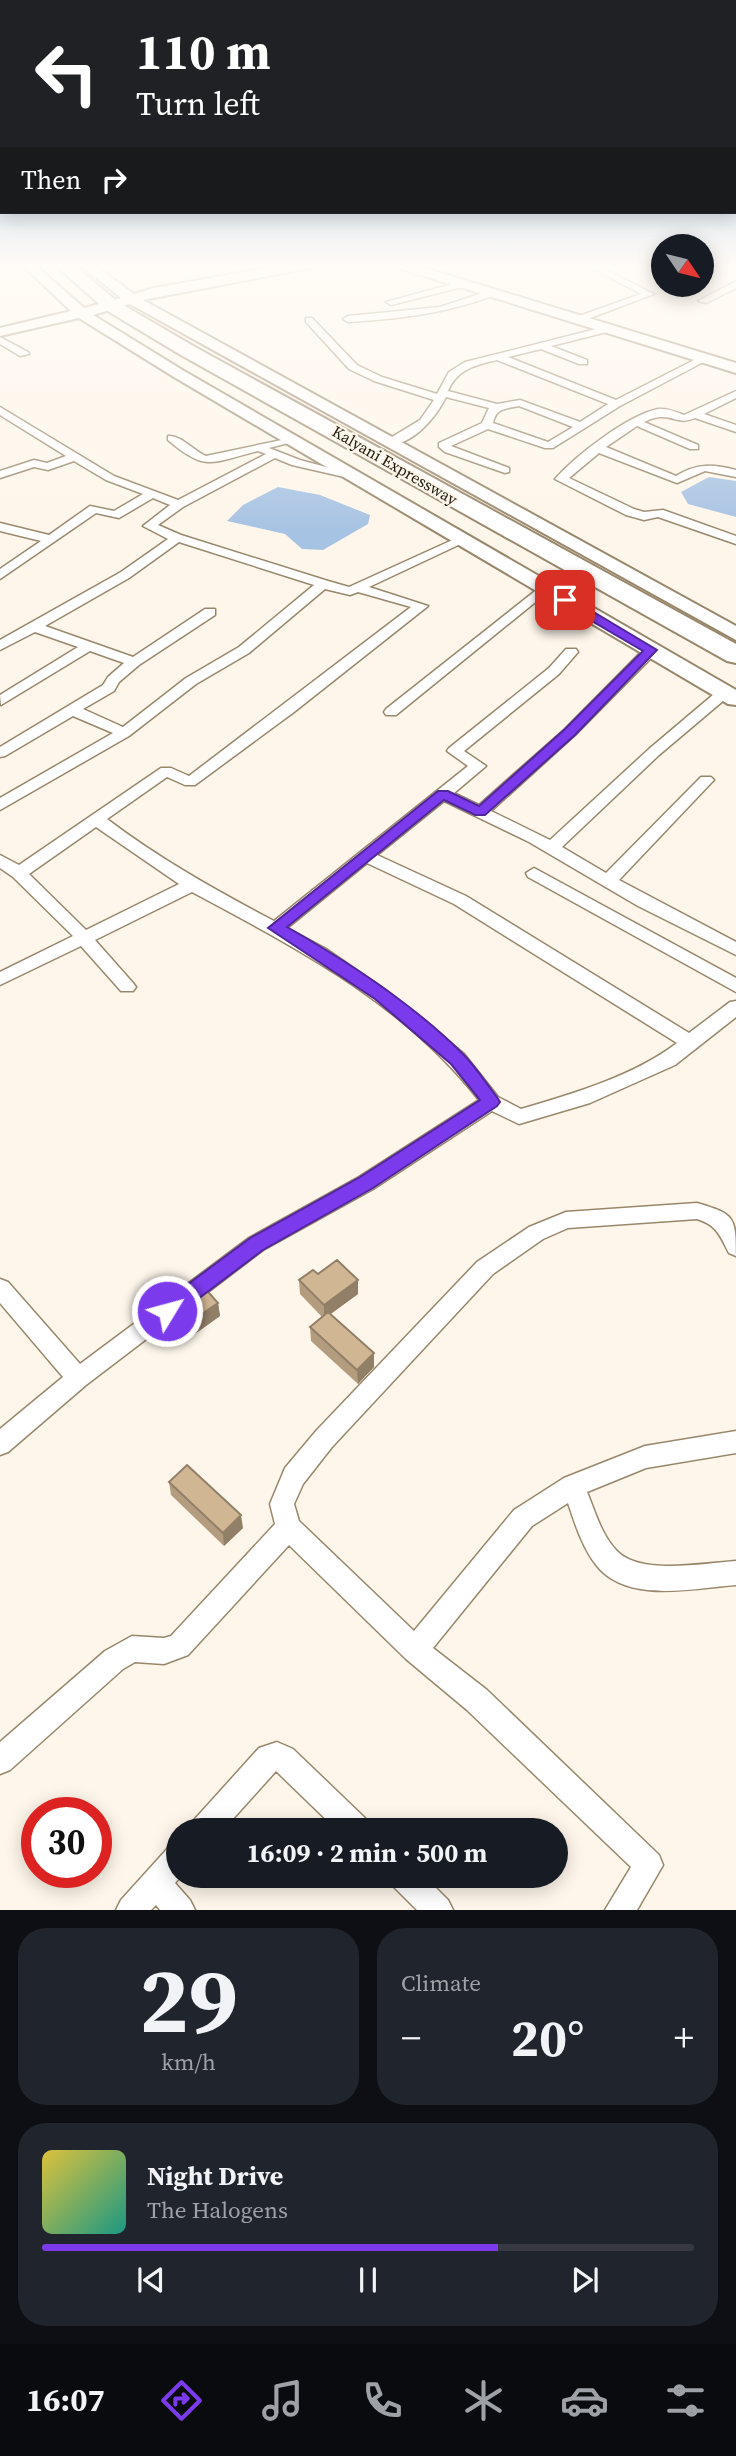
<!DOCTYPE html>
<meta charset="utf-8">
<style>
:root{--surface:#171b24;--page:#20242c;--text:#f1f3f6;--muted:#9ea1a6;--line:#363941;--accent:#7c3aed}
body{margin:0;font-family:"Source Serif 4",serif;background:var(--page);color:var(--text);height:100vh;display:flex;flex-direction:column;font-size:26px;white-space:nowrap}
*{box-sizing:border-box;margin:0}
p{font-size:23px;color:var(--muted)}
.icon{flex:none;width:38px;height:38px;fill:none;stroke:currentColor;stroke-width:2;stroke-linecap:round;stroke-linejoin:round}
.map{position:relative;height:1910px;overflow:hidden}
.details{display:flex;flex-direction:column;gap:18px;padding:18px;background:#0d0f14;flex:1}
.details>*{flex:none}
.top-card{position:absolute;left:0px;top:0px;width:737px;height:214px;box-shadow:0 4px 18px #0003;background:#202124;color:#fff;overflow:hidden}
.needle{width:46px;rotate:125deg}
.buttons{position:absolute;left:651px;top:234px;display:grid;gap:14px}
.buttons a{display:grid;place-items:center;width:63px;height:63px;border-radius:50%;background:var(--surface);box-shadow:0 4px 18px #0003;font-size:35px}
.speed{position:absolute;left:21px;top:1797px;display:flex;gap:14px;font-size:35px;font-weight:700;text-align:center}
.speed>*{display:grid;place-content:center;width:91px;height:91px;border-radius:50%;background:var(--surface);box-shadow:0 4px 18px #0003;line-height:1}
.speed .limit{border:10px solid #d22;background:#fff;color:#111}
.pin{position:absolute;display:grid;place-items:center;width:60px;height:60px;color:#fff;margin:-30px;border-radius:14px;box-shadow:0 4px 10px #0006}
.me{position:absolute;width:77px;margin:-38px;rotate:53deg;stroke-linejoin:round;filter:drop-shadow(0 0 5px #0008)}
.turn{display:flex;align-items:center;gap:24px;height:147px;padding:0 21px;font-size:32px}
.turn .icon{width:91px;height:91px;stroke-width:2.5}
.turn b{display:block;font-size:49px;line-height:60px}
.then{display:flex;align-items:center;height:66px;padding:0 21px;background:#0003;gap:14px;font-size:26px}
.big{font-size:52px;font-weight:700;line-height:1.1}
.details .widget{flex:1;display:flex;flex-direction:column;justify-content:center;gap:10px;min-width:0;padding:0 24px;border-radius:28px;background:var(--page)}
.details .dial{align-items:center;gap:0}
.dial b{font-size:91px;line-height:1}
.song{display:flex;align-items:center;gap:21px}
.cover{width:84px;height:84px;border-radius:10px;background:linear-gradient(135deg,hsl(50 70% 55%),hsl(170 70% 35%))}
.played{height:7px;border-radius:4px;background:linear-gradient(90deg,var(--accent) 70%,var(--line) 70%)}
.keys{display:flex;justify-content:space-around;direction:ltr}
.heat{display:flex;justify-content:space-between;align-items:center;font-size:38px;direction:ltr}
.details .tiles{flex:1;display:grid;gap:18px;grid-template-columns:1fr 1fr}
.widget:last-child{grid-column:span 2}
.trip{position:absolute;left:166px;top:1818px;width:402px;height:70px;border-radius:35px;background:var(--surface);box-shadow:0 4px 18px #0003;font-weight:700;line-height:70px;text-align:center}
.dock{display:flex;height:112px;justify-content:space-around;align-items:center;background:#090b0e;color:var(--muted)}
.dock .icon{width:49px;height:49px}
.dock .on{color:var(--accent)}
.dock b{font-size:32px;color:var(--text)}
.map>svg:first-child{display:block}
</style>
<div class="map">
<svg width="736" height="1910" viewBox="0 0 736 1910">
<rect width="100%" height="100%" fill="#fef6ea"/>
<path fill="#a7c3e3" d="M 709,477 L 736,481 L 736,517 L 688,504 L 681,492 Z
M 278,487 L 320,495 L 370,515 L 368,524 L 323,550 L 302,549 L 285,534 L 227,521 L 243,505 Z"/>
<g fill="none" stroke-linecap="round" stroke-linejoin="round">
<g stroke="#98876b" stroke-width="3">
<path id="street" d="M 584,264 L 594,264 L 654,294 L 585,320 L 579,320 L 579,316 L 641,294 Z
M 463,281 L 468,284 L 466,286 L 391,305 L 386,302 Z
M 736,281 L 736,288 L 706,303 L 698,301 Z
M 494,289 L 499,292 L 497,294 C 449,313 400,319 348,322 L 343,319 L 348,316 L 440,307 Z
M 306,318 L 312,318 L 357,365 L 382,377 L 437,394 L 449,372 L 465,362 L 612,325 L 617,328 L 615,330 L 551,346 L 587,360 L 587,364 L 579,364 L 541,349 L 508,357 L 616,400 L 702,356 L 711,358 L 620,406 L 553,448 L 545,448 L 488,429 L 451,446 L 509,468 L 509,472 L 505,473 L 445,452 L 439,447 L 439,443 L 482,423 L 489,408 L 446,397 C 436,417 412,447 387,444 L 387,440 L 420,420 L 434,400 L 374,381 L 349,369 L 306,322 ZM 497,360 L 608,404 L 580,422 L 520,400 L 497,404 L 448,391 C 457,369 476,365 497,360 ZM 519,406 L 573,427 L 548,442 L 493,423 C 496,408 505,409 519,406 Z
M 0,337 L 28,352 L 29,354 L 20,356 L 0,344 Z
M 736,391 L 736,398 L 704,414 L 736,425 L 736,432 L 695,418 C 675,427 671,409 644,422 L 698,445 L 698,449 L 690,449 L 637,426 L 606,447 L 676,476 C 697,463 713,464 736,470 L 736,477 L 705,471 L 677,483 L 599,453 L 569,478 L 634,509 L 644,512 L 663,510 L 736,536 L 736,544 L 658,517 L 644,520 L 626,515 L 555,479 C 575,456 628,415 658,409 C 667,408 676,412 684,415 Z
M 0,407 L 114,476 L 178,500 L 266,454 L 258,451 C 212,462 207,473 168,440 L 168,436 C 181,435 194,451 206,456 L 296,437 L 296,441 L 269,448 L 300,460 L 359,476 L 353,479 L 292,465 L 275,458 L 183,507 L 158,525 L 181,535 L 328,581 L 349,587 L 459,537 L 469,540 L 369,587 L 428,606 L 294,712 L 195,785 L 185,785 L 167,777 L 107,819 C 160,859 215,890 274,921 L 468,766 L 447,751 L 449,748 L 549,668 L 566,649 L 576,649 L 578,652 L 559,674 L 464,751 L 486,766 L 454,793 L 479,805 L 565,729 L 646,647 L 651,646 L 658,650 L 656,653 L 575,735 L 491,811 L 550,840 L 649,749 L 720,689 L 730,689 L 730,695 L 659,755 L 562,847 L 606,873 L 701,777 L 711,777 L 714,780 L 711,783 L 619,880 L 736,942 L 736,955 L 638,906 L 529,842 L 444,801 L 377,855 L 466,896 L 689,1033 L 730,1002 L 736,1001 L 736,1017 L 675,1065 L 590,1103 L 519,1124 L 492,1111 L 373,1189 L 263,1250 L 86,1385 L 8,1452 L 0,1455 L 0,1429 L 63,1377 L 0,1303 L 0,1279 L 8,1282 L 80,1364 L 249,1238 L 359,1177 L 479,1100 C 402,1002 300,950 192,892 L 95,940 L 133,983 L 136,987 L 133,991 L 121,991 L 81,946 L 0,985 L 0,972 L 73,936 L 13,877 L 0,868 L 0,855 L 19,865 L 161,768 L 171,768 L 189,776 L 411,607 L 358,592 L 350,595 L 325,589 L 249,653 L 196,684 L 129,736 L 0,810 L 0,798 L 113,733 L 73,716 L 5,756 L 0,757 L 0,747 L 103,685 L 108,677 L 124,663 L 90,651 L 1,705 L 0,695 L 78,647 L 35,632 L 0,650 L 0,640 L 121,572 L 168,539 L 143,526 L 170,505 L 153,498 L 119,518 L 96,513 L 0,579 L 0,569 L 41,541 L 0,531 L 0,523 L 49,535 L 90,506 L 114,511 L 143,494 L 106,480 L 74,461 L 48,470 L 34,467 L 0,478 L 0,471 L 34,460 L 47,463 L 66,456 L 0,415 ZM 179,542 L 314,585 L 239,647 L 186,678 L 123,727 L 83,709 L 114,691 L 119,682 L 139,665 L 215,615 L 215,609 L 205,609 L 133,657 L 45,626 L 129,578 ZM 96,827 L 179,884 L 86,930 L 29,874 ZM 367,863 L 454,904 L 677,1043 C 634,1076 572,1094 521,1109 L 498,1097 L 464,1054 L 387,991 L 326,949 L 287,928 Z
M 544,584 L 550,588 L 549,591 L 396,715 L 386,715 L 384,712 L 386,709 Z
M 534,868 L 736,978 L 736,992 L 528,877 L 526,873 Z
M 697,1203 C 735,1214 736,1217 736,1256 L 729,1253 C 720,1236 717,1225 697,1219 L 568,1228 L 543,1239 L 493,1274 L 332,1447 L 303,1484 L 294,1504 L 299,1521 L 414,1631 L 514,1510 L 564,1478 L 645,1446 L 736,1431 L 736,1453 L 646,1468 L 587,1492 C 595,1511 601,1534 616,1550 C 639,1576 704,1563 736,1561 L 736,1585 C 694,1588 628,1604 597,1566 C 583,1549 575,1524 568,1503 L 532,1526 L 433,1648 L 487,1690 L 659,1855 L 663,1865 L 637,1910 L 605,1910 L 631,1867 L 467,1710 L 406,1659 L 289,1545 L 188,1655 L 164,1664 L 135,1662 L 123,1669 L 10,1770 L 0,1774 L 0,1742 L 105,1651 L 132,1636 L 164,1638 L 171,1636 L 275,1524 L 270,1504 L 285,1468 L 316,1431 L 477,1262 L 529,1227 L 566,1212 Z
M 277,1742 L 293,1749 L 367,1820 L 371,1830 L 337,1830 L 276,1771 L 223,1830 L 190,1830 L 194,1820 L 259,1748 Z
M 178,1844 L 178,1876 L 181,1876 L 175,1883 L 190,1900 L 195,1910 L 160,1910 L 156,1905 L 151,1910 L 116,1910 L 121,1900 L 168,1848 Z
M 388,1876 L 424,1876 L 448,1900 L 453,1910 L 417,1910 L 393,1886 Z"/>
</g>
<g stroke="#98876b" stroke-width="4">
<path id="secondary" d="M 21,264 L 34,264 L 84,308 L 121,298 L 79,264 L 93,264 L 134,294 L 154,288 L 290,264 L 316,264 L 310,268 L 143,300 L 736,626 L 736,640 L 130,304 L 93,315 L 184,371 L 736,690 L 736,705 L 728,704 L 174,377 L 79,318 L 0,336 L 0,328 L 71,311 Z
M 394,264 L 412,264 L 736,363 L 736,373 L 395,267 Z"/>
</g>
<g stroke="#98876b" stroke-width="4">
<path id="highway" d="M 54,264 L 72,264 L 118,302 L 195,347 L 736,644 L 736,663 L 727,661 L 181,355 L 106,310 Z"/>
</g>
<use href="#street" fill="#fff" fill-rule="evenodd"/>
<use href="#secondary" fill="#fff" fill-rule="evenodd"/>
<use href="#highway" fill="#fff" fill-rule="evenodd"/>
</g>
<path fill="#b49d7f" d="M 318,1274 L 358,1280 L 358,1294 L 330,1314 L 374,1367 L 358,1384 L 311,1341 L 310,1327 L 322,1317 L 300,1294 L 299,1280 Z
M 218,1303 L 220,1316 L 192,1336 L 176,1319 L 174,1305 Z
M 169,1482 L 243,1528 L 224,1546 L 171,1495 Z"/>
<path fill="#927f68" d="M 358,1280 L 358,1294 L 324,1319 L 324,1305 Z
M 218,1303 L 220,1316 L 192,1336 L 190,1322 Z
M 374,1353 L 374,1367 L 358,1384 L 357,1370 Z
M 241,1515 L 243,1528 L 224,1546 L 223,1533 Z"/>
<path fill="#d1b694" stroke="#927f68" stroke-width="2" d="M 337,1260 L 358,1280 L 324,1305 L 299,1280 L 313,1270 L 318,1274 Z
M 202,1285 L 218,1303 L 190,1322 L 174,1305 Z
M 328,1312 L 374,1353 L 357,1370 L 310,1327 Z
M 187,1465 L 241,1515 L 223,1533 L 169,1482 Z"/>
<linearGradient id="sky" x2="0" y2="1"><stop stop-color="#8ebae6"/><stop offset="0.5" stop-color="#fffbf6"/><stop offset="1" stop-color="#fffbf6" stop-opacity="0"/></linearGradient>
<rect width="736" height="531" fill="url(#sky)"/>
<path fill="#7c3aed" stroke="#51269a" stroke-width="2" d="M 561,598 L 570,598 L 657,650 L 575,735 L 485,815 L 475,815 L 444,800 L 287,927 C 347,961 415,1006 463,1054 C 476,1067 486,1083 497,1097 L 500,1102 L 497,1106 L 373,1188 L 263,1250 L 174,1317 L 167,1319 L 160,1317 L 157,1311 L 160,1305 L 250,1238 L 360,1177 L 480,1100 L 451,1064 L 375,999 L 268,928 L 438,791 L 448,791 L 479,806 L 565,729 L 643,651 L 561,603 Z"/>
<g text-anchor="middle" stroke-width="5" stroke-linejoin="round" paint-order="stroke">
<g font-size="16" fill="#1f180d" stroke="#fef6ea">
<text transform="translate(395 465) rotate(30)" y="6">Kalyani Expressway</text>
</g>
</g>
</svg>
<div class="buttons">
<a><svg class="needle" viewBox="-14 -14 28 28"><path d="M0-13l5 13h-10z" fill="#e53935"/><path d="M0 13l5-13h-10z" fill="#9ea1a6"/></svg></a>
</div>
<div class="speed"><div class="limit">30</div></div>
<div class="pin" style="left:565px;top:600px;background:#d93025"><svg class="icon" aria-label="arrive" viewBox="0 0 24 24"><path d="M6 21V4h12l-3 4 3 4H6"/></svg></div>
<svg class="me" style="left:167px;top:1311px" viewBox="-20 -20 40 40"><circle r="17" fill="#7c3aed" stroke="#fff" stroke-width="3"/><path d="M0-11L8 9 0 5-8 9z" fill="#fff"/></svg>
<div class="trip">16:09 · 2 min · 500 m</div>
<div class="top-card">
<div class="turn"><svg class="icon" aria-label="left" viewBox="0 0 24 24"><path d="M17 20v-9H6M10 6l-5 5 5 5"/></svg><div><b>110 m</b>Turn left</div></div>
<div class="then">Then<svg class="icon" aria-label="right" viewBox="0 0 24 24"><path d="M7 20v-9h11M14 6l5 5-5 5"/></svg></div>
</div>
</div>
<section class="details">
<div class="tiles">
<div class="widget dial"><b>29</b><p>km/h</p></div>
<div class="widget"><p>Climate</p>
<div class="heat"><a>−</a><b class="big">20°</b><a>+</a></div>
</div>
<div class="widget">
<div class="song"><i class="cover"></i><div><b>Night Drive</b><p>The Halogens</p></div></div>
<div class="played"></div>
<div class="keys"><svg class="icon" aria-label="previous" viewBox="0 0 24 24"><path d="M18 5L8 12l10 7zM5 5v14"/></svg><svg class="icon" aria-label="pause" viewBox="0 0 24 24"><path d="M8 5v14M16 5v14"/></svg><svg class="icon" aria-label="next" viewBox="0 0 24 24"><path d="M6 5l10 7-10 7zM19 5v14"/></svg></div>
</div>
</div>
</section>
<nav class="dock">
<b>16:07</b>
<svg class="icon on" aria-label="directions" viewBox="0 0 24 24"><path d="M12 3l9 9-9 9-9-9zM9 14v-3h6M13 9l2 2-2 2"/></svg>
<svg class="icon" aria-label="music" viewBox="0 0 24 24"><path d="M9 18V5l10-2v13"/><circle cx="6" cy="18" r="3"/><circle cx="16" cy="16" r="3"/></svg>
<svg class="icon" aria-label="phone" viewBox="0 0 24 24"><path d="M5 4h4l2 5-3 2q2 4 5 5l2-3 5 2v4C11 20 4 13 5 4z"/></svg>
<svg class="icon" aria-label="climate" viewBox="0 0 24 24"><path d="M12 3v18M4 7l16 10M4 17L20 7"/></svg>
<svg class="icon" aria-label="car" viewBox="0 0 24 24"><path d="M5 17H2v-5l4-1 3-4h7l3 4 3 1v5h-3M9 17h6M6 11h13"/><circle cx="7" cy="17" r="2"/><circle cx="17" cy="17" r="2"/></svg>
<svg class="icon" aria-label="filters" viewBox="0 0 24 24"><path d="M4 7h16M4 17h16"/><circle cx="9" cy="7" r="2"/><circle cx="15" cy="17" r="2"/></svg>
</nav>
